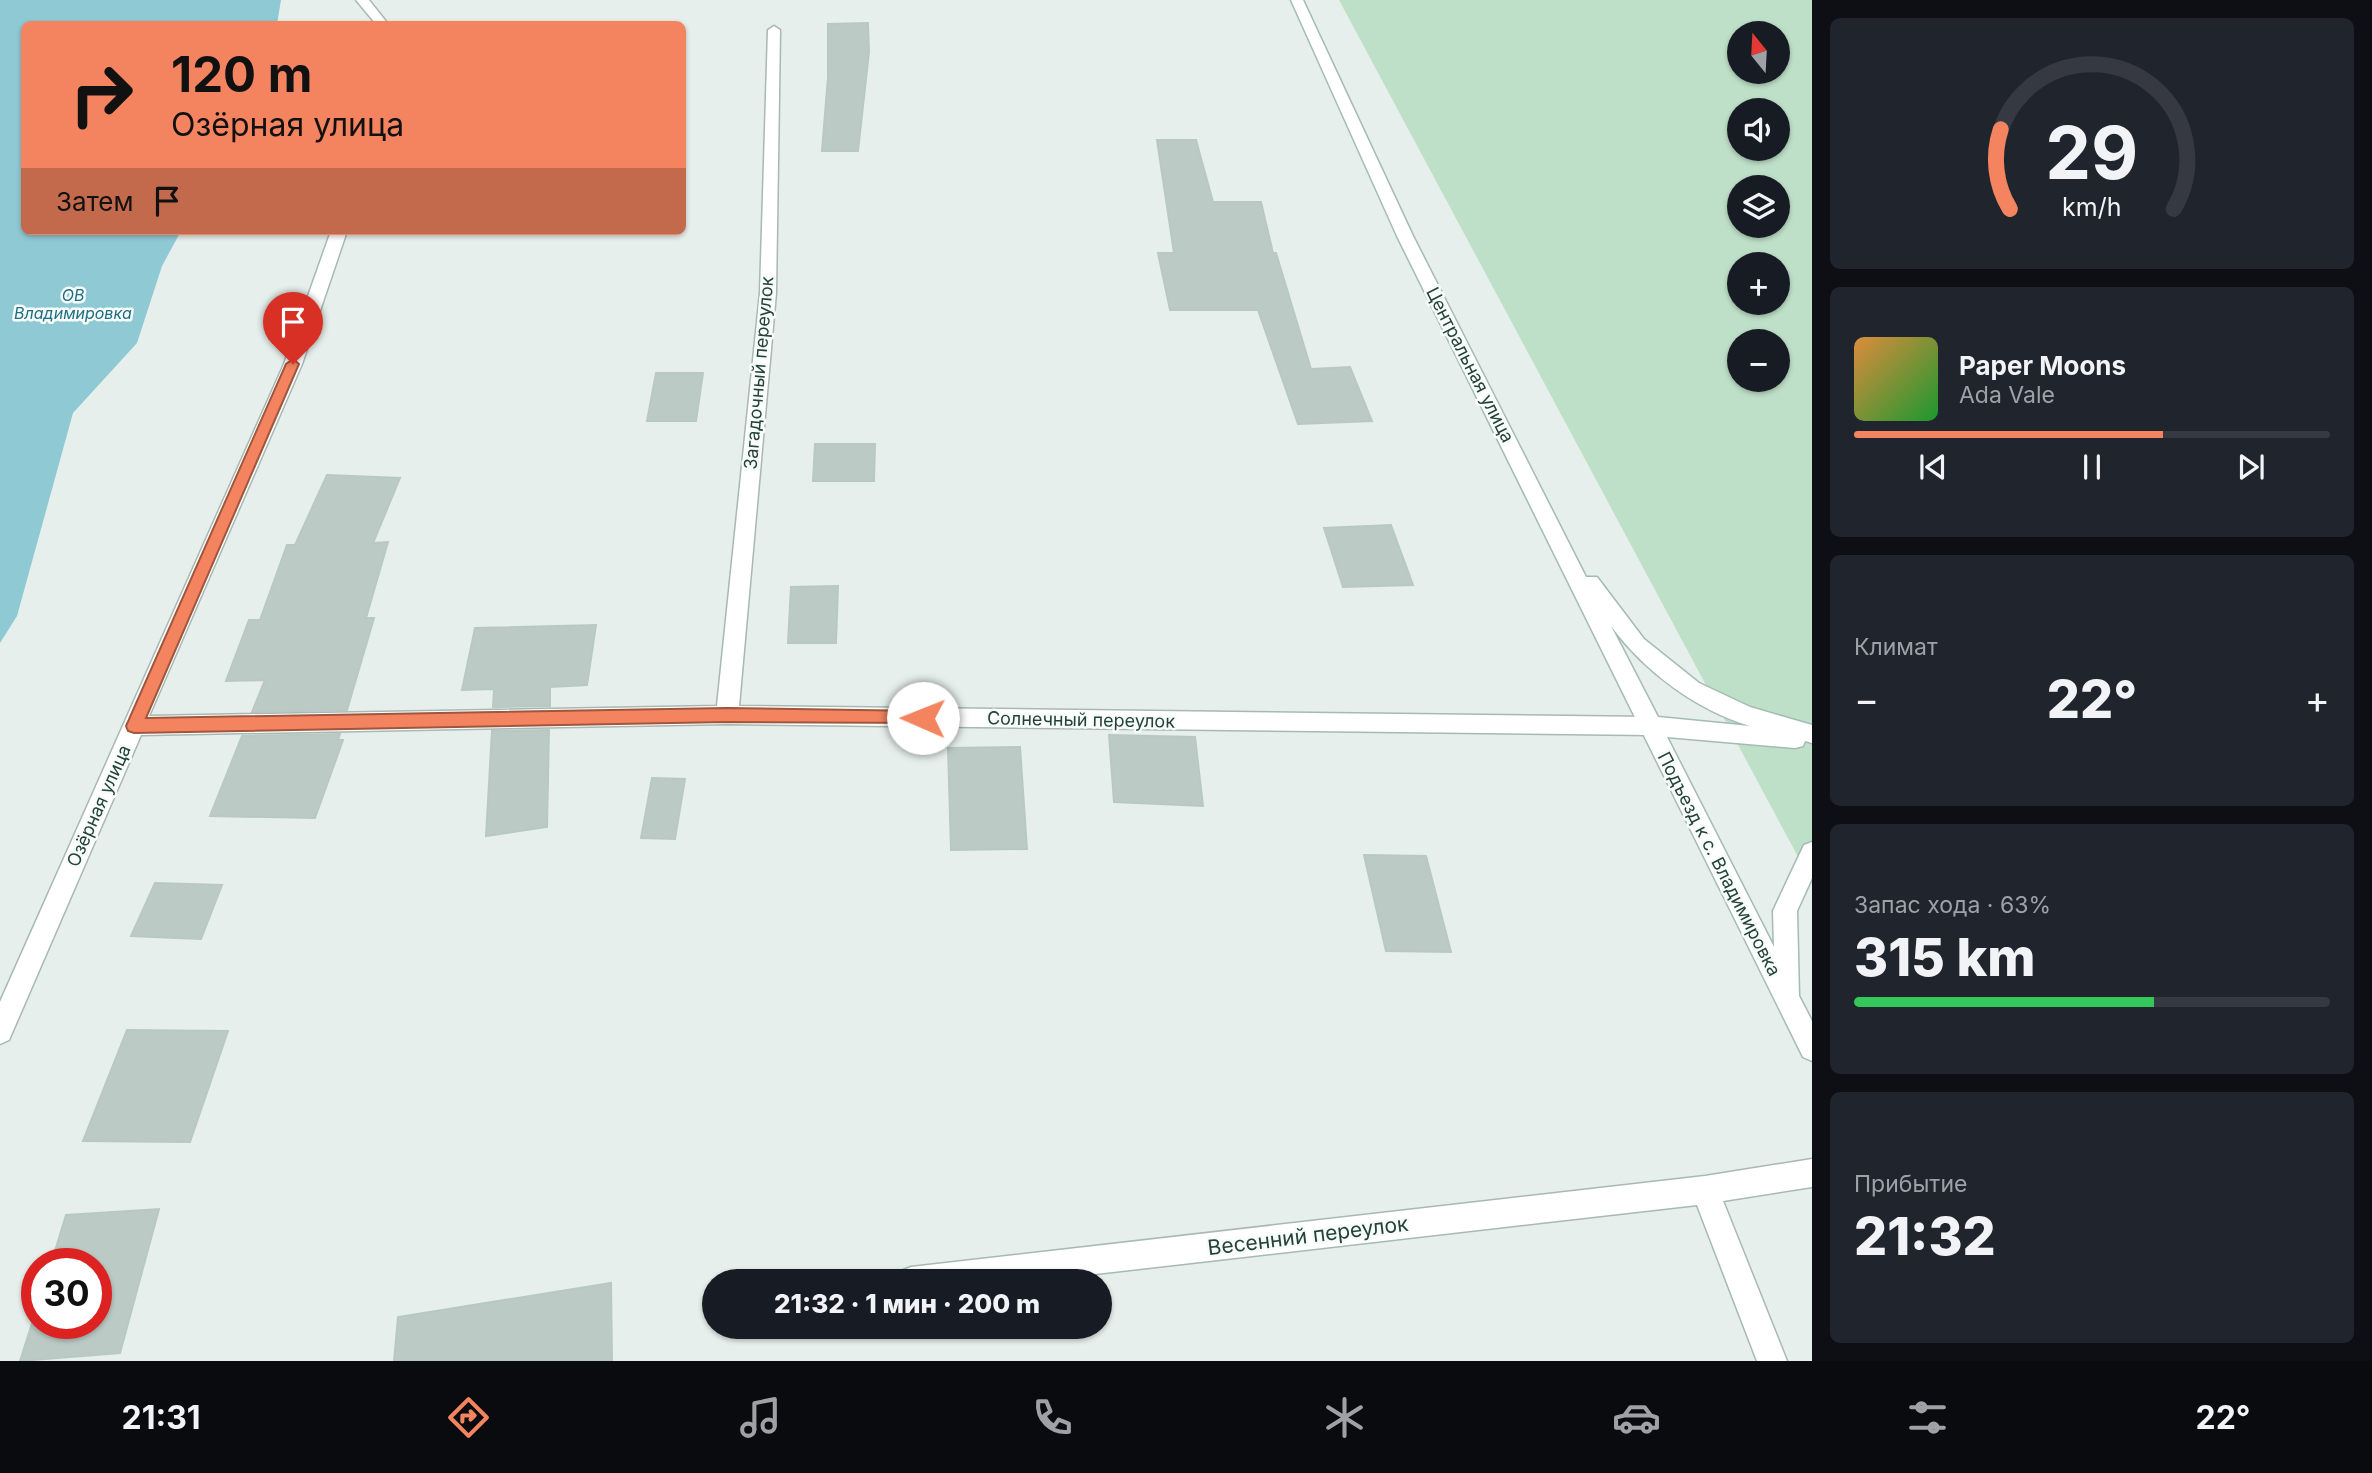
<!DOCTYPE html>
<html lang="ru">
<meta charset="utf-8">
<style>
:root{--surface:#171b24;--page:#20242c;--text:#f1f3f6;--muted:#9ea1a6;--line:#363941;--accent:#f4845f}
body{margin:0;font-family:Inter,sans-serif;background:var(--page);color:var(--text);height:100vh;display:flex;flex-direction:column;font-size:26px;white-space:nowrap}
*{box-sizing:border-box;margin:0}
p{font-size:23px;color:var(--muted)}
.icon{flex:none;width:38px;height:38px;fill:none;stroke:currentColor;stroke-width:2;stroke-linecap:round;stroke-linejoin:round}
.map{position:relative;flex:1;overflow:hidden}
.side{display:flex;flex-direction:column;gap:18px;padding:18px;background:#0d0f14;width:560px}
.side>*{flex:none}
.top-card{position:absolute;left:21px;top:21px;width:665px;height:214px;border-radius:10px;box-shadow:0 2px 5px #0004;background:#f4845f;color:#111;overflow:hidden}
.needle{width:46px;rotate:342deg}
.controls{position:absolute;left:1727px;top:21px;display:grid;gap:14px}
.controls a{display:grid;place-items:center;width:63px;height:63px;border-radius:50%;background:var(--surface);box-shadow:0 2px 5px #0004;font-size:35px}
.speed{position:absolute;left:21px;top:1248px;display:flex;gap:14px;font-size:35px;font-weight:700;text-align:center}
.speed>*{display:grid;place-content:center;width:91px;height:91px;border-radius:50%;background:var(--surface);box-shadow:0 2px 5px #0004;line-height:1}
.speed .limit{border:10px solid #d22;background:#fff;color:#111}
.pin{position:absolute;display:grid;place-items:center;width:60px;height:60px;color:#fff;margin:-72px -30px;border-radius:50% 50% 50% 0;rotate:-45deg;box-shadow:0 0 7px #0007}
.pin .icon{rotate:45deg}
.me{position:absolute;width:77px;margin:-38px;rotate:271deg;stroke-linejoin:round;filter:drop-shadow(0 0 5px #0008)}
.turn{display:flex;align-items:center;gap:24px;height:147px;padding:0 35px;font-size:32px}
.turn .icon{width:91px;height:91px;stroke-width:2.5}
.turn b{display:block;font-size:49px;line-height:60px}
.then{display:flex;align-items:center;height:66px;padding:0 35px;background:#0003;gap:14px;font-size:26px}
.big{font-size:52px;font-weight:800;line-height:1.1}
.side .widget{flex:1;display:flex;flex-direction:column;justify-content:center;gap:10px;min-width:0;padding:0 24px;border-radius:10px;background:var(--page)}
.side .dial{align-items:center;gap:0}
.dial svg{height:182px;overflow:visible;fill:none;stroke:var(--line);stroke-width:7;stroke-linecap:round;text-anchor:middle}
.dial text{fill:var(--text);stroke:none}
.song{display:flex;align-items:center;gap:21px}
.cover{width:84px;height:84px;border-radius:10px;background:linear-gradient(135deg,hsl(30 70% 55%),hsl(130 70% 35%))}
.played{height:7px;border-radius:4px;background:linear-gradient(90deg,var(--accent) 65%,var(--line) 65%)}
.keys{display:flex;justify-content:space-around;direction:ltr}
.heat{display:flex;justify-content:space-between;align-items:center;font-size:38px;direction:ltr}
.charge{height:10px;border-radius:5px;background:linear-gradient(90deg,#34c759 63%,var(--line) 0)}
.trip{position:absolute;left:702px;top:1269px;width:410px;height:70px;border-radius:35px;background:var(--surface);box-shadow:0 2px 5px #0004;font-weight:800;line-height:70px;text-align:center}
.tabs{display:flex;height:112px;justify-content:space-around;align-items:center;background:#090b0e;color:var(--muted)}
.tabs .icon{width:49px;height:49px}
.tabs .active{color:var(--accent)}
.tabs b{font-size:32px;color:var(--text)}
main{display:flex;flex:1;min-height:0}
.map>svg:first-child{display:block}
</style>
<main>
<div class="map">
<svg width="1812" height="1361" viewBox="0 0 1812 1361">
<rect width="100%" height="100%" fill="#e6efeb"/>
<path fill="#bfe0c8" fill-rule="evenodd" d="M 1339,0 L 1812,0 L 1812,883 ZM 1740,33 L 1778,33 L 1778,72 L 1740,72 ZM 1740,110 L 1778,110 L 1778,149 L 1740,149 ZM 1740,187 L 1778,187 L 1778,226 L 1740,226 ZM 1740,264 L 1778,264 L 1778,303 L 1740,303 ZM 1740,341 L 1778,341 L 1778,380 L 1740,380 Z"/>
<path fill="#8ec9d4" d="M 0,0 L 281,0 L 277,24 L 24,24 L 24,231 L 181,231 L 162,266 L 137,343 L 73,413 L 17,616 L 0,643 Z"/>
<path fill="#bbcac4" stroke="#b8c9c2" stroke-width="2" d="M 868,23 L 869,52 L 858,151 L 822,151 L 828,77 L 828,24 Z
M 1157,140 L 1196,140 L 1213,202 L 1261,202 L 1273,253 L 1276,253 L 1311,369 L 1350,367 L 1372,421 L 1298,424 L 1258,310 L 1170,310 L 1158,253 L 1174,253 Z
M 656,373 L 703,373 L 696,421 L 647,421 Z
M 815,444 L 875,444 L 874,481 L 813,481 Z
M 327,475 L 400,478 L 373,543 L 388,542 L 366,618 L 374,618 L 347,710 L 252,712 L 265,680 L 226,681 L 249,620 L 260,620 L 287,545 L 295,545 Z
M 1391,525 L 1413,585 L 1343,587 L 1324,528 Z
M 838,586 L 836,643 L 788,643 L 791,587 Z
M 596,625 L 587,685 L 550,687 L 550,706 L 493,707 L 494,689 L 462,690 L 475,628 Z
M 549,730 L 547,827 L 486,836 L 492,731 Z
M 340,734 L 338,740 L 343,740 L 315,818 L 210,816 L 242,736 Z
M 1109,735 L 1195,737 L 1203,806 L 1114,802 Z
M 1020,747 L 1027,849 L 951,850 L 948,748 Z
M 652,778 L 685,779 L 675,839 L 641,838 Z
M 1364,855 L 1426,856 L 1451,952 L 1386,951 Z
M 155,883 L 222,885 L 201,939 L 131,936 Z
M 127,1030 L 228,1031 L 190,1142 L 83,1141 Z
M 159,1209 L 120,1353 L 20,1361 L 37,1308 L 37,1323 L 96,1323 L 96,1264 L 51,1264 L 66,1215 Z
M 611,1283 L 612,1361 L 394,1361 L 398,1317 Z"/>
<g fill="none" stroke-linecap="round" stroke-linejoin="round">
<g stroke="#a8b8b2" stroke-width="3">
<path id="street" d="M 356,0 L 369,0 L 388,24 L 376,24 Z
M 774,26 L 780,30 L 776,293 L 739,706 L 1650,717 L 1658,719 L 1661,726 L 1658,733 L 1650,735 L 727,724 L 141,735 L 9,1040 L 0,1044 L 0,1002 L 284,364 L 331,231 L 347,231 L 302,364 L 149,716 L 717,706 L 760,293 L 768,30 Z
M 1812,1159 L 1812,1187 L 1723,1201 L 1787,1361 L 1757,1361 L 1697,1205 L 1034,1281 L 897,1281 L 901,1271 L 911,1267 L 1705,1176 Z"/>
</g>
<g stroke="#a4bbb3" stroke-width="3">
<path id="secondary" d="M 1291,0 L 1303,0 L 1413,236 L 1586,577 L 1597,577 L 1644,639 L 1699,683 L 1750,707 L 1812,725 L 1812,743 L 1805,741 L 1803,746 L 1795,748 L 1667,737 L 1774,947 L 1773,911 L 1804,845 L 1812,842 L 1812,878 L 1797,911 L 1799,996 L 1812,1021 L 1812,1061 L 1803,1057 L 1397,236 ZM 1611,626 C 1644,671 1696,710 1750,726 L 1658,717 Z"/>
</g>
<use href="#street" fill="#fff" fill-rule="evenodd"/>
<use href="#secondary" fill="#fff" fill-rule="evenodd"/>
</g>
<path fill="#f4845f" stroke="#9f563e" stroke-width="2" d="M 293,359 L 299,364 L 146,718 L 727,708 L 923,711 L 929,713 L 931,718 L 929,723 L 727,722 L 134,733 L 128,731 L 126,726 L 286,364 Z"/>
<g text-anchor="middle" stroke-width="5" stroke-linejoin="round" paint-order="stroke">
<g font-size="16" font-style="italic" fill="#1c6f80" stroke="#f7fbf9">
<text x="73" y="301">ОВ<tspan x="73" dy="18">Владимировка</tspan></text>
</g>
<g font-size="18" fill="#24423a" stroke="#f7fbf9">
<text transform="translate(1470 365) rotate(63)" y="6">Центральная улица</text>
<text transform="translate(759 373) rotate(-85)" y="6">Загадочный переулок</text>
<text transform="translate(1081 720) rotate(1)" y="6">Солнечный переулок</text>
<text transform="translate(99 806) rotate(-66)" y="6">Озёрная улица</text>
<text transform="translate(1719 864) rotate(63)" y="6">Подъезд к с. Владимировка</text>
</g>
<g font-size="21" fill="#24423a" stroke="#f7fbf9">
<text transform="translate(1308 1236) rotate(-7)" y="7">Весенний переулок</text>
</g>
</g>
</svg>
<div class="controls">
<a><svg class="needle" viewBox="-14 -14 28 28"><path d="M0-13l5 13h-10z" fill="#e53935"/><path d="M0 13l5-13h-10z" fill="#9ea1a6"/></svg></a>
<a><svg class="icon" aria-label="sound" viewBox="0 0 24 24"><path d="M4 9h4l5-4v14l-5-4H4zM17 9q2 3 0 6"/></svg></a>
<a><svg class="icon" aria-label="layers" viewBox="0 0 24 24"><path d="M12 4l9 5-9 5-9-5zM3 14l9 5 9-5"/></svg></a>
<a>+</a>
<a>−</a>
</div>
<div class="speed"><div class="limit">30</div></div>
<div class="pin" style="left:293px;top:364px;background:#d93025"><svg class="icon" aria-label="arrive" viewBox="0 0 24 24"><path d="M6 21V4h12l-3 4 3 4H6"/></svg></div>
<svg class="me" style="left:923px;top:718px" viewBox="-20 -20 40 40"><circle r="19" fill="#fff"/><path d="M0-13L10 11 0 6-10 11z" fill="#f4845f"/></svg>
<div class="trip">21:32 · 1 мин · 200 m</div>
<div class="top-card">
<div class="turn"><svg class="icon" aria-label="right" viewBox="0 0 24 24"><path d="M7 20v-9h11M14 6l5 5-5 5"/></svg><div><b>120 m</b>Озёрная улица</div></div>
<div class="then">Затем<svg class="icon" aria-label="arrive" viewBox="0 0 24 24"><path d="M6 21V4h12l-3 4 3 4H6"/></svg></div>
</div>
</div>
<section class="side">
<div class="widget dial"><svg viewBox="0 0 100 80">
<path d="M14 69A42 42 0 1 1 86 69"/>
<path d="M14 69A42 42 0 0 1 10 34" stroke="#f4845f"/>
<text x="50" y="56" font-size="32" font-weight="700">29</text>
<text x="50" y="72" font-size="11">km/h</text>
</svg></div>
<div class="widget">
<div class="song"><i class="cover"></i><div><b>Paper Moons</b><p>Ada Vale</p></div></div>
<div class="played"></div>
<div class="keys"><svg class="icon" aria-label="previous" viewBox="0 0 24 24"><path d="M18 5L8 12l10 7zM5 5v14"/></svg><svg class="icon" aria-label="pause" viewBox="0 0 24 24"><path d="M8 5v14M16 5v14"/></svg><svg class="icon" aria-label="next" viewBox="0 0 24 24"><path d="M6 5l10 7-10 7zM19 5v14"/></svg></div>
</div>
<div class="widget"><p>Климат</p>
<div class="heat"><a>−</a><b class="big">22°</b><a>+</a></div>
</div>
<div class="widget"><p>Запас хода · 63%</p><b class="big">315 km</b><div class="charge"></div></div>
<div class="widget"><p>Прибытие</p><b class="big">21:32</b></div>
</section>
</main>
<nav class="tabs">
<b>21:31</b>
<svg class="icon active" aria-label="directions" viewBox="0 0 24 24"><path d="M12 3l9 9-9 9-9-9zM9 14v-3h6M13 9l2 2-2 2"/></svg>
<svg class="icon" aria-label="music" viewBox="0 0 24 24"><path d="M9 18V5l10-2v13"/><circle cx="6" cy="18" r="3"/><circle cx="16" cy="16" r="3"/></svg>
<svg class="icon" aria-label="phone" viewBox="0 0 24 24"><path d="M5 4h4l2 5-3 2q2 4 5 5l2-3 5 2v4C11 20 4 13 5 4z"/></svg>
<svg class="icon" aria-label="climate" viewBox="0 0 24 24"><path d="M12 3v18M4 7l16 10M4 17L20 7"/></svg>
<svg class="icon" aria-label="car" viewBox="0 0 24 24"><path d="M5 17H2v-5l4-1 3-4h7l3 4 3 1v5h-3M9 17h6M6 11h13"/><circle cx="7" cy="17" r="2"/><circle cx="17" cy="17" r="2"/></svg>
<svg class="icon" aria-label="filters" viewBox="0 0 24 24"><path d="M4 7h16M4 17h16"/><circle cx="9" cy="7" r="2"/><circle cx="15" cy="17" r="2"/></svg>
<b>22°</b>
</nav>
